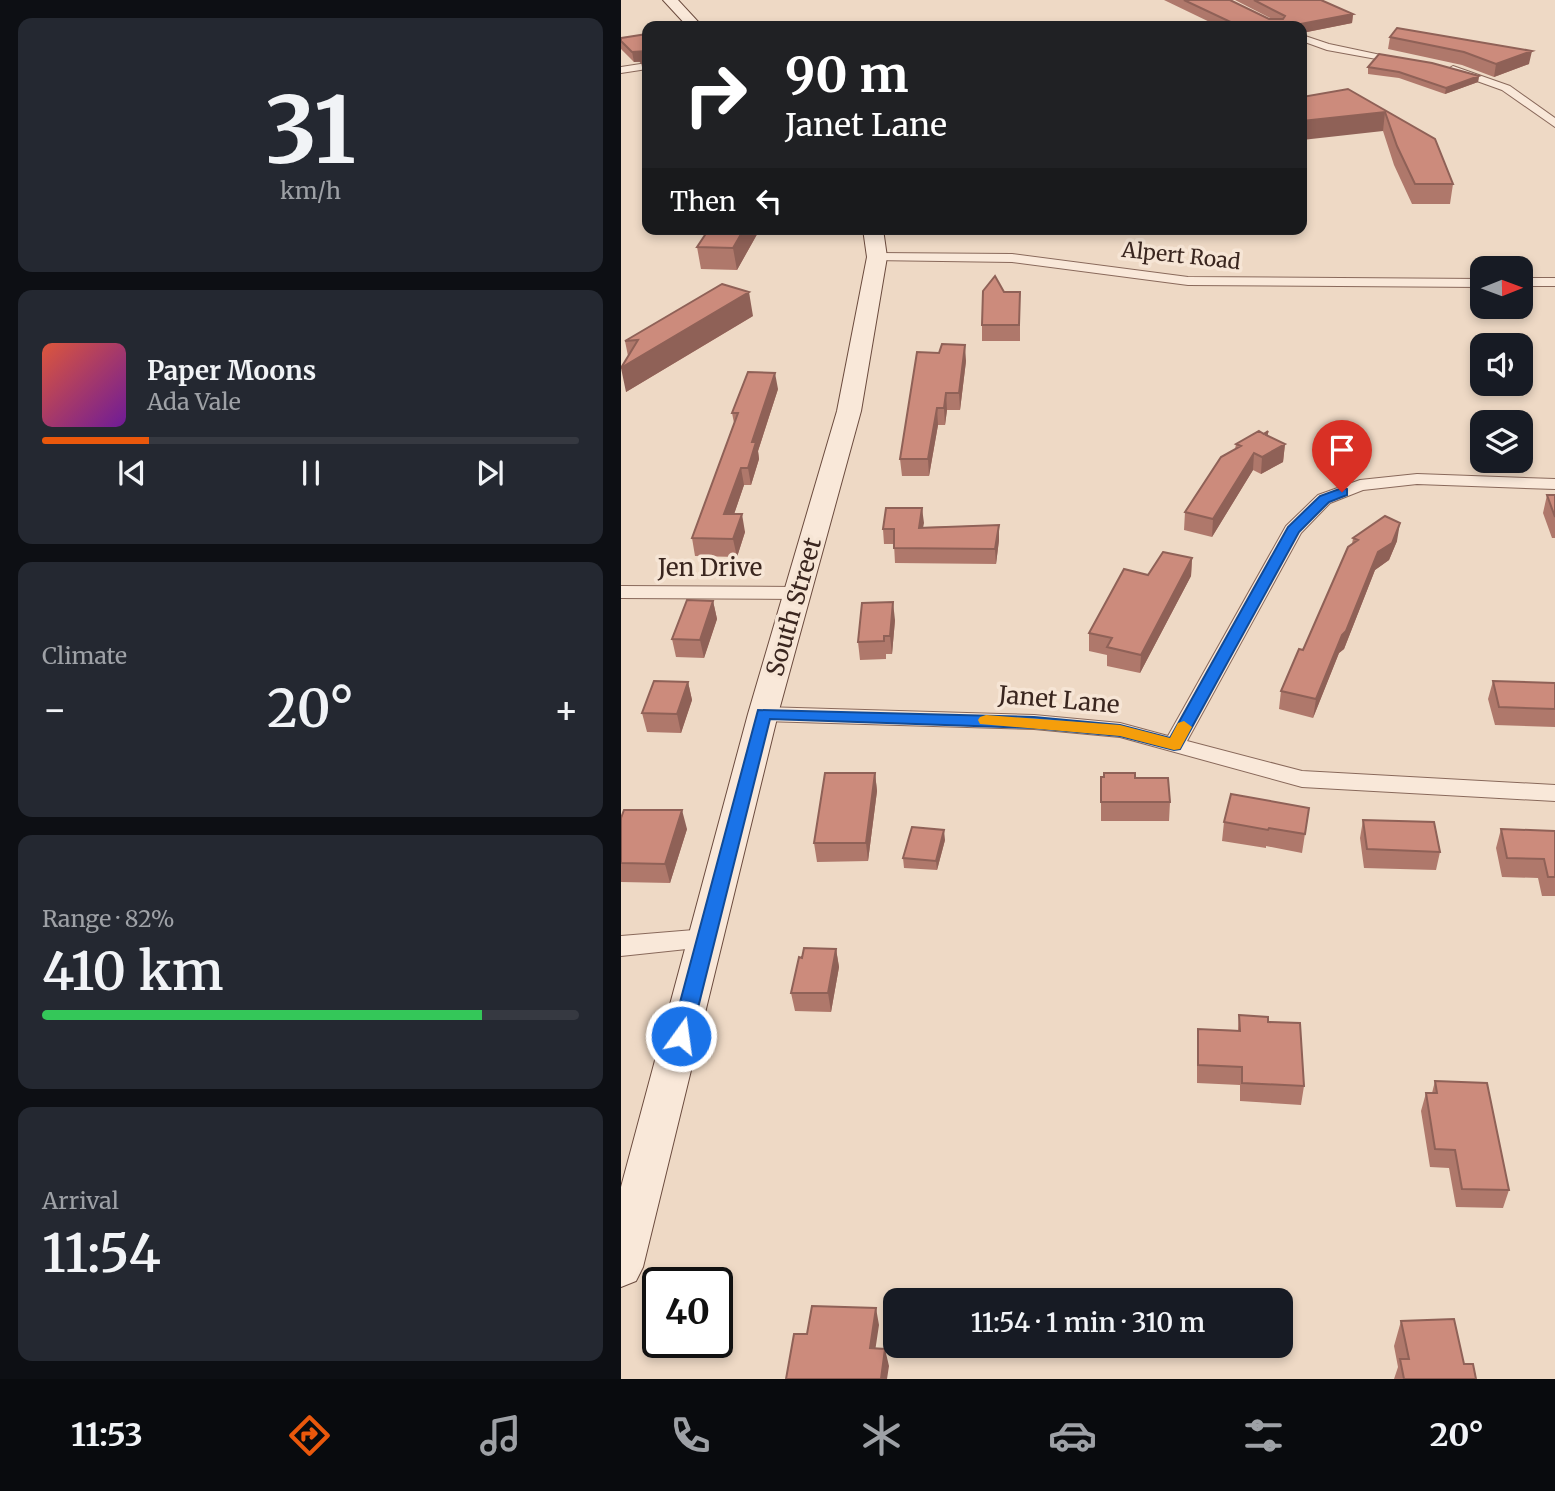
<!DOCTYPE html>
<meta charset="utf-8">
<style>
:root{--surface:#171b24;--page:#242831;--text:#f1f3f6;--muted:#9ea1a6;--line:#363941;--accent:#ea580c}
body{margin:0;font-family:Merriweather,serif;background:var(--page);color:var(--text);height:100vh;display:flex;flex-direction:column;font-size:26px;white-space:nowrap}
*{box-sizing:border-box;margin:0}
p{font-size:23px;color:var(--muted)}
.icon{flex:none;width:38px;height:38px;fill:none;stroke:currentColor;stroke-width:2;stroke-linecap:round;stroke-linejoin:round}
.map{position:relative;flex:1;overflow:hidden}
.panel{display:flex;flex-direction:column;gap:18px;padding:18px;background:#0d0f14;width:621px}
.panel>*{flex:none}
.top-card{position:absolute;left:21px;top:21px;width:665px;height:214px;border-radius:14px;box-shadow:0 4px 10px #0003;background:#202124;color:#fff;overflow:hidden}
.needle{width:46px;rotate:89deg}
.buttons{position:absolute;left:849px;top:256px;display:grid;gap:14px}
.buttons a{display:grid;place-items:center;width:63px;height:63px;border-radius:14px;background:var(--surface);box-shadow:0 4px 10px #0003;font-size:35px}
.speed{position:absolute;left:21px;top:1267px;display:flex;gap:14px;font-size:35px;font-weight:700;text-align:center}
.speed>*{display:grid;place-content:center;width:91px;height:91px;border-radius:50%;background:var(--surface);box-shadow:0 4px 10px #0003;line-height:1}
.speed .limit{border:4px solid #111;border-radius:10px;background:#fff;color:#111}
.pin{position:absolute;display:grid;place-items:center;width:60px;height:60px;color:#fff;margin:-72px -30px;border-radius:50% 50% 50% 0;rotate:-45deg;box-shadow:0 0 7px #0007}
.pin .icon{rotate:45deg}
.me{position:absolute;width:77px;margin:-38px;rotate:14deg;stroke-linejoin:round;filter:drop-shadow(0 0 5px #0008)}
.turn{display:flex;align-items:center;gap:24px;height:147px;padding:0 28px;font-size:32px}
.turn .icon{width:91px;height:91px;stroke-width:2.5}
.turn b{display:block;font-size:49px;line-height:60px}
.then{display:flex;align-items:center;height:66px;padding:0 28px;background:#0003;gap:14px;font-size:26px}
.big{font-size:52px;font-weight:600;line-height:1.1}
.panel .card{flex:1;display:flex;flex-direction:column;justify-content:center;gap:10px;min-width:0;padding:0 24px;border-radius:14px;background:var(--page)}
.panel .dial{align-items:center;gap:0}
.dial b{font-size:91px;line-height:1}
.song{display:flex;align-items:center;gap:21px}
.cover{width:84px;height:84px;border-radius:10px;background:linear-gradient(135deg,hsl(10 70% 55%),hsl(280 70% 35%))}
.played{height:7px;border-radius:4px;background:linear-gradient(90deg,var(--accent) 20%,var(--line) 20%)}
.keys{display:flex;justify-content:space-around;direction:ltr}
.heat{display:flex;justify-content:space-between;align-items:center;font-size:38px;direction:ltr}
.charge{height:10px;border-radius:5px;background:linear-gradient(90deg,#34c759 82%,var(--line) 0)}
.trip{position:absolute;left:262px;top:1288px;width:410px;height:70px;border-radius:14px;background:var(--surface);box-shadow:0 4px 10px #0003;font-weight:600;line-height:70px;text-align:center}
.tab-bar{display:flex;height:112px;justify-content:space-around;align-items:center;background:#090b0e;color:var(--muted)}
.tab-bar .icon{width:49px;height:49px}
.tab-bar .active{color:var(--accent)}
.tab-bar b{font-size:32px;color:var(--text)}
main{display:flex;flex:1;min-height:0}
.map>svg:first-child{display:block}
</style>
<main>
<section class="panel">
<div class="card dial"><b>31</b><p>km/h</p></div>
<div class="card">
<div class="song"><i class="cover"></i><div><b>Paper Moons</b><p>Ada Vale</p></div></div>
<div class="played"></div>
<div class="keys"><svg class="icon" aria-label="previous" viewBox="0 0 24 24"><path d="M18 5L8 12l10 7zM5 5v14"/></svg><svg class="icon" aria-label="pause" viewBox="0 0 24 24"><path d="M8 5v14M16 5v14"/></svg><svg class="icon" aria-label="next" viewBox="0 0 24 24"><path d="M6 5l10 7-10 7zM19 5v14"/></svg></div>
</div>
<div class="card"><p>Climate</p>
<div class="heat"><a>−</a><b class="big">20°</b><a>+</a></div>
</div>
<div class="card"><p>Range · 82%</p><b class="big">410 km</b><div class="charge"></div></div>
<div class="card"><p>Arrival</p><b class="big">11:54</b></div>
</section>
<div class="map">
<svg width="934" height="1379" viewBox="0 0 934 1379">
<rect width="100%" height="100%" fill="#eed9c5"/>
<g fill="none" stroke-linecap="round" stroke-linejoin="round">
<g stroke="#89695b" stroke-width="2">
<path id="street" d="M 681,35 L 708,44 L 788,61 L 783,64 L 706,50 L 681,41 Z
M 26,63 L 26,69 L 0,73 L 0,67 Z
M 832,66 L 889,86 L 934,118 L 934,127 L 881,90 L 828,71 L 827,69 Z
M 256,253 L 391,254 L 567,277 L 861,279 L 861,287 L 567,285 L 391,262 L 251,260 L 249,257 Z
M 900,278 L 934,278 L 934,286 L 900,286 Z
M 796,474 L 934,479 L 934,489 L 796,484 L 742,490 L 709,503 L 680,533 L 566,741 L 681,771 L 934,785 L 934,801 L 681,787 L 499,737 L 413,729 L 142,721 L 134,719 L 131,714 L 134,709 L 142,707 L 413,715 L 499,723 L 547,736 L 665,526 L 697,495 L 739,480 Z
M 0,586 L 178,587 L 188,593 L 178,599 L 0,598 Z
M 85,929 L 94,932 L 98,939 L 94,946 L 0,956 L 0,936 Z"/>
</g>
<g stroke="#6b4b3e" stroke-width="2">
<path id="secondary" d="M 42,0 L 57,0 L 81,26 L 66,26 Z
M 242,229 L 262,229 L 266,257 L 240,411 L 157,714 L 22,1267 L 15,1281 L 0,1287 L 0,1187 L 127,714 L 216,411 L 246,257 Z"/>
</g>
<use href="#street" fill="#f9e8d9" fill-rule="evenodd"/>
<use href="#secondary" fill="#f9e8d9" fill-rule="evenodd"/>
</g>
<path fill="#af786b" d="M 543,0 L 609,0 L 648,19 L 651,19 L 614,0 L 700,0 L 732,14 L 731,23 L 681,33 L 681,26 L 597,26 Z
M 26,34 L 26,76 L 22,72 L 20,62 L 13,62 L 0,49 L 0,38 Z
M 769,37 L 908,64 L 873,77 L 841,65 L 767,49 Z
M 747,67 L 858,76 L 857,82 L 824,94 L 778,78 L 747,74 Z
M 727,89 L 814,139 L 832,184 L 829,204 L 791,204 L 773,165 L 762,131 Z
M 139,229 L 116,270 L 80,269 L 76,247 Z
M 324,229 L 355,229 L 355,235 L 327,235 Z
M 383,292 L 399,308 L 399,341 L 361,341 L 361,325 Z
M 132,316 L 5,392 L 7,356 L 4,341 Z
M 345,361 L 339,410 L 326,410 L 324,425 L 317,425 L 308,476 L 281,476 L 279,459 Z
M 157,389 L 137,451 L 138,459 L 130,485 L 123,485 L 113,514 L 124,532 L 116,557 L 74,556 L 71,538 L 113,423 L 111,413 Z
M 647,431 L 647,436 L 664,444 L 662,462 L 640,474 L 632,470 L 591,537 L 563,530 L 564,512 L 614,449 L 615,444 Z
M 926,495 L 934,495 L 934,538 L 931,538 L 922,513 Z
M 301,508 L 302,527 L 378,525 L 378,540 L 375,564 L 274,563 L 273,544 L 263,544 L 262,529 Z
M 732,538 L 776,541 L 768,560 L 754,570 L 723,649 L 718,653 L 692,718 L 658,709 L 660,691 L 682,650 L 731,544 Z
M 571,558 L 570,576 L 519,673 L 486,666 L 486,655 L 468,651 L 468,633 L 527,575 Z
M 92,601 L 96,619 L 83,658 L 55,657 L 51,639 Z
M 274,620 L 271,654 L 265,654 L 265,659 L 239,660 L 237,642 Z
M 872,681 L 934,683 L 934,727 L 874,725 L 867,699 Z
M 67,682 L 71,700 L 60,733 L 26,732 L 21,713 Z
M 254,773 L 256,791 L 247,861 L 196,862 L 193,843 Z
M 480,777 L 514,778 L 549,802 L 548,821 L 480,821 Z
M 688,808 L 681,853 L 645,846 L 645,848 L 601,841 L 603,822 Z
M 0,818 L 66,829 L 49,883 L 0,882 Z
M 742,820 L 819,852 L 815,870 L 743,868 L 739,838 Z
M 880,829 L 934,831 L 934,896 L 921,896 L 917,878 L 881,877 L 875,848 Z
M 324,840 L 316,870 L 283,868 L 282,858 Z
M 215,949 L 218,967 L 210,1012 L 174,1011 L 170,993 L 181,958 Z
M 618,1015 L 647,1022 L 683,1086 L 680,1105 L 619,1101 L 619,1085 L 576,1083 L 576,1047 L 577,1029 L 617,1030 Z
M 814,1081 L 888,1190 L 882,1208 L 835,1207 L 828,1168 L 809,1167 L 800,1111 L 805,1093 L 811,1093 Z
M 780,1321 L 843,1364 L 855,1379 L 773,1379 L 777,1367 L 773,1346 Z"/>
<path fill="#8f6157" d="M 732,14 L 731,23 L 681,33 L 681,26 L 669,26 Z
M 26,51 L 26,61 L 13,62 L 11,52 Z
M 911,51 L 908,64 L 873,77 L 875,64 Z
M 858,76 L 857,82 L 824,94 L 825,88 Z
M 764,112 L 762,131 L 681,140 L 681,121 Z
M 123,229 L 139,229 L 116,270 L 112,248 Z
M 128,292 L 132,316 L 5,392 L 0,368 Z
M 344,345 L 345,361 L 339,410 L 338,393 Z
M 154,373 L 157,389 L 137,451 L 138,459 L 130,485 L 127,468 L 131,442 Z
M 325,393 L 326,410 L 324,425 L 323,408 Z
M 316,408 L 317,425 L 308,476 L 307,459 Z
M 664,444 L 662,462 L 640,474 L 641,457 Z
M 633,453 L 632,470 L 591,537 L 592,519 Z
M 120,468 L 123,485 L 107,532 L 103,514 Z
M 301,508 L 303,523 L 299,543 L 298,528 Z
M 121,514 L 124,532 L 116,557 L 112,539 Z
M 779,523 L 776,541 L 768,560 L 754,570 L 723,649 L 718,653 L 692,718 L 695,699 L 721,635 L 757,552 Z
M 378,525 L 378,540 L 375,564 L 374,549 Z
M 571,558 L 570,576 L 519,673 L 520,655 Z
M 92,601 L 96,619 L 83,658 L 79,640 Z
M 272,602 L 274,620 L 271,654 L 269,636 Z
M 67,682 L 71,700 L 60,733 L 56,714 Z
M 254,773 L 256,791 L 247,861 L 245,843 Z
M 61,810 L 66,829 L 49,883 L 44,864 Z
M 323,830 L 324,840 L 316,870 L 315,861 Z
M 215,949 L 218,967 L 210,1012 L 207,993 Z
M 255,1308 L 258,1325 L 252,1365 L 249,1348 Z
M 264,1349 L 268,1366 L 266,1379 L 260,1379 Z"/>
<path fill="#cc8b7c" stroke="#8f6157" stroke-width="2" d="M 563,0 L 609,0 L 648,19 L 662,19 L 664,16 L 633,0 L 700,0 L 732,14 L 669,26 L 618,26 Z
M 776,28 L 911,51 L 875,64 L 843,52 L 769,37 Z
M 26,34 L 26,68 L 20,62 L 26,60 L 26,51 L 11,52 L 0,41 L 0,38 Z
M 758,54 L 811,63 L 858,76 L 825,88 L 778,72 L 747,67 Z
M 727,89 L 814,139 L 832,184 L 794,184 L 776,146 L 764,112 L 681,121 L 681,97 Z
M 88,229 L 123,229 L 112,248 L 76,247 Z
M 374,276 L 383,292 L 399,292 L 398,325 L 361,325 L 362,291 Z
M 101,284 L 128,292 L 0,368 L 17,340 L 4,341 Z
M 321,344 L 344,345 L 338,393 L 325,393 L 323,408 L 316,408 L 307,459 L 279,459 L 296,352 L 318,353 Z
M 127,372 L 154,373 L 131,442 L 135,442 L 127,468 L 120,468 L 103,514 L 121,514 L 112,539 L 71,538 L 117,413 L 111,413 Z
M 638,431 L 643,434 L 647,431 L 645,435 L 664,444 L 641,457 L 633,453 L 592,519 L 564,512 L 600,457 L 620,446 L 615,444 Z
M 926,495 L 934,495 L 934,517 Z
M 265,508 L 301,508 L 298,528 L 378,525 L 374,549 L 273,548 L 273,529 L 262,529 Z
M 764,516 L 779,523 L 771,543 L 757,552 L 725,631 L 721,635 L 695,699 L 660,691 L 678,649 L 682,650 L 727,547 L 737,540 L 732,538 Z
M 542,552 L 571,558 L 520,655 L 486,647 L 491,638 L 468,633 L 503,569 L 527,575 Z
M 66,600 L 92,601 L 79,640 L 51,639 Z
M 272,602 L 269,636 L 263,636 L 263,641 L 237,642 L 241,603 Z
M 33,681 L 67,682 L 56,714 L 21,713 Z
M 872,681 L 934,683 L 934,709 L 878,707 Z
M 204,773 L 254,773 L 245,843 L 193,843 Z
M 483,773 L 514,773 L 514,778 L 547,778 L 549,802 L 480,802 L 480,777 L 483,777 Z
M 610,794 L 688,808 L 684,834 L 648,828 L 647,830 L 603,822 Z
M 3,810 L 61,810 L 44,864 L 0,863 L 0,818 Z
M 742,820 L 813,822 L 819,852 L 746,849 Z
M 291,827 L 323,830 L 315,861 L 282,858 Z
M 880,829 L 934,831 L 934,877 L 927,877 L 923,859 L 886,858 Z
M 183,948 L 215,949 L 207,993 L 170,993 L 178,957 L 181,958 Z
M 618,1015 L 647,1017 L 647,1022 L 679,1023 L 683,1086 L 621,1083 L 621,1067 L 577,1065 L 577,1029 L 619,1031 Z
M 814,1081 L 866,1083 L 888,1190 L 841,1189 L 834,1150 L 814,1149 L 805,1093 L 816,1093 Z
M 191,1306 L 255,1308 L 249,1348 L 264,1349 L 260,1379 L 165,1379 L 173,1334 L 186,1334 Z
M 833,1319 L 843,1364 L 852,1364 L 855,1379 L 783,1379 L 779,1359 L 788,1359 L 780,1321 Z"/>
<path fill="#1a73e8" stroke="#114b97" stroke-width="2" d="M 721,488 L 726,489 L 726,495 L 708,502 L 678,532 L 559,749 L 553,750 L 499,736 L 413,728 L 149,719 L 70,1036 L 67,1042 L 60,1045 L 53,1042 L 50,1036 L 137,710 L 413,717 L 499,725 L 549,738 L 667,527 L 699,496 Z"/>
<path fill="#f59e0b" d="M 365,715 L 499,725 L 549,738 L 557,723 L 563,721 L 571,727 L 559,749 L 553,750 L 499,736 L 359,724 L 357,720 L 359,717 Z"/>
<g text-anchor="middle" stroke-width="7" stroke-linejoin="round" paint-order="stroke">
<g font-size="21" fill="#3a261f" stroke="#f6e5d5">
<text transform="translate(560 256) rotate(6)" y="7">Alpert Road</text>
</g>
<g font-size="24" fill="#3a261f" stroke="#f6e5d5">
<text x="89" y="576">Jen Drive</text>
<text transform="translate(173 607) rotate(-74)" y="8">South Street</text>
<text transform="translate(438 700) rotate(5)" y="8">Janet Lane</text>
</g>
</g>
</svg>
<div class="buttons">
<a><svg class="needle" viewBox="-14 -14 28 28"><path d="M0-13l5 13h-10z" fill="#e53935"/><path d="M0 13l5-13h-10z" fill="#9ea1a6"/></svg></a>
<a><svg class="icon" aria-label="sound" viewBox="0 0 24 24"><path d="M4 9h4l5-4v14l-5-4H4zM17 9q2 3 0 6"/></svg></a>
<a><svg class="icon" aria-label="layers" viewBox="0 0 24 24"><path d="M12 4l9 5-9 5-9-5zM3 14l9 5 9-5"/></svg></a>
</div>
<div class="speed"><div class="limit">40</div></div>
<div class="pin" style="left:721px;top:492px;background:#d93025"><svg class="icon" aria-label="arrive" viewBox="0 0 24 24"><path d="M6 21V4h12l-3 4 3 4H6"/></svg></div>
<svg class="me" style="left:60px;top:1036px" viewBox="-20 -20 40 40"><circle r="17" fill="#1a73e8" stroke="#fff" stroke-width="3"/><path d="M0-11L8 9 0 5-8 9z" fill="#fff"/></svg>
<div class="trip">11:54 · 1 min · 310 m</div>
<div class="top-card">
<div class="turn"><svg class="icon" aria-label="right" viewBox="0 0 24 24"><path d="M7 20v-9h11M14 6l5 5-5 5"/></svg><div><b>90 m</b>Janet Lane</div></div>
<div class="then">Then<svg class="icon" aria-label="left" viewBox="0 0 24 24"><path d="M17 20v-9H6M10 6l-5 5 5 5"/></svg></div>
</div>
</div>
</main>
<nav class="tab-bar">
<b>11:53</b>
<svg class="icon active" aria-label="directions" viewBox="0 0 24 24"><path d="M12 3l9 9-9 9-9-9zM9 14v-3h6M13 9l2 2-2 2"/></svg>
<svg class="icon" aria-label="music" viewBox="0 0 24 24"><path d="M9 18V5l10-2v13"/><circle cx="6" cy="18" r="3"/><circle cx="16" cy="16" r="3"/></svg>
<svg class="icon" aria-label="phone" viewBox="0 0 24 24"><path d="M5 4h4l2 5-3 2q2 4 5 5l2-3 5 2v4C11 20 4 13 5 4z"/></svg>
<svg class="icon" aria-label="climate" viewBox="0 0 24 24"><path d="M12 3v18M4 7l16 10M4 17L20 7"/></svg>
<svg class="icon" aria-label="car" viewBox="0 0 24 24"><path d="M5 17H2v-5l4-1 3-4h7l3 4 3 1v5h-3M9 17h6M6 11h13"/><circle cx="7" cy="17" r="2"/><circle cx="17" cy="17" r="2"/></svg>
<svg class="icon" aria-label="filters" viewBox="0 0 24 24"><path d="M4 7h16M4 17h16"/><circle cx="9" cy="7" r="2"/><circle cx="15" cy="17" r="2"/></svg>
<b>20°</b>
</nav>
